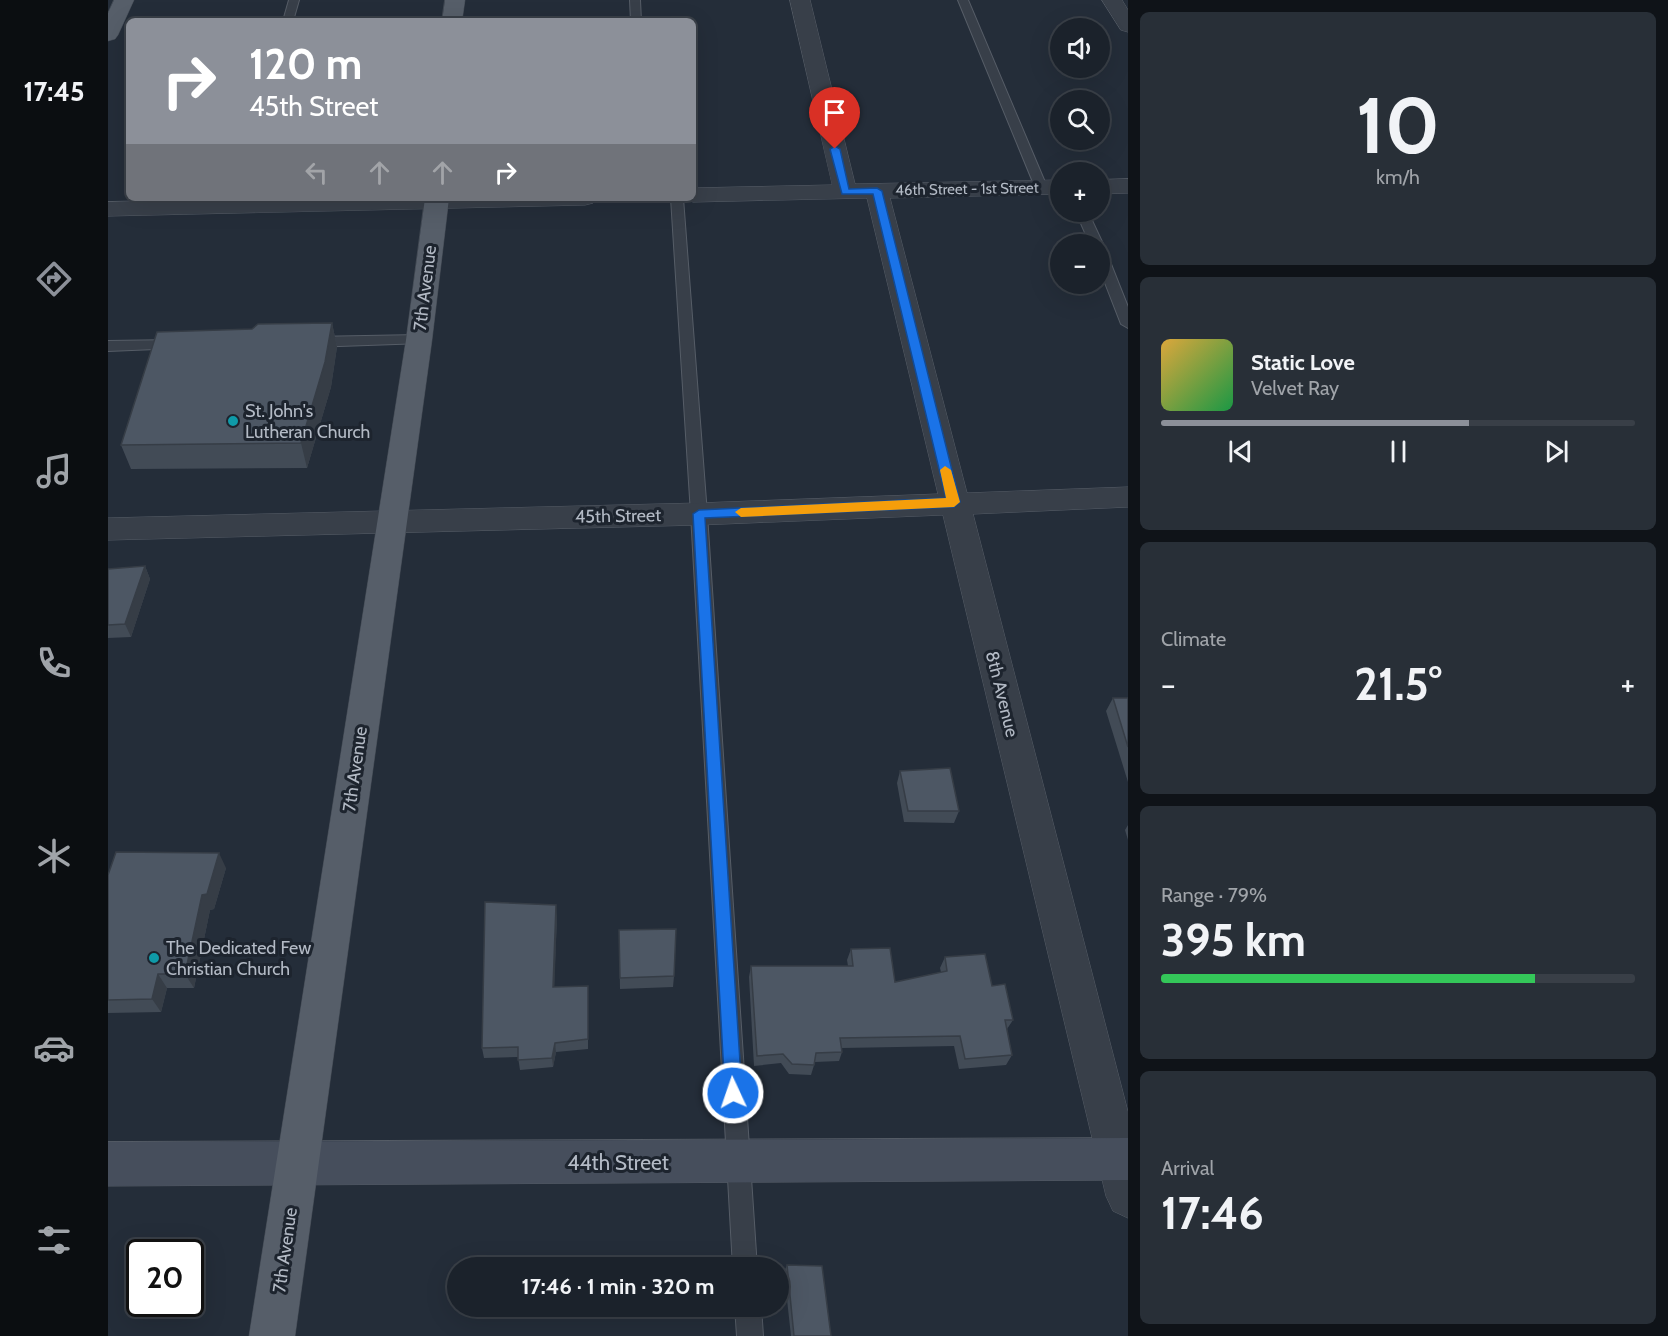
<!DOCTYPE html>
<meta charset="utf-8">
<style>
:root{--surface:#1b222b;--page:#282f37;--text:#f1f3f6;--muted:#a0a4a9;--line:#393f47;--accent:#8c9099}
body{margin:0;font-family:Cabin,sans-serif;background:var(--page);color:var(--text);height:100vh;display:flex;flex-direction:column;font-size:22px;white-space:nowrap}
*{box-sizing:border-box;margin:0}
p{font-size:20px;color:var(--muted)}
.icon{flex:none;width:33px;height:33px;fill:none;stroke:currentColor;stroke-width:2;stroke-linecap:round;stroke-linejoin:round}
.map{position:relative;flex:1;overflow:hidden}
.panel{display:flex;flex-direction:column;gap:12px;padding:12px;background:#0f1318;width:540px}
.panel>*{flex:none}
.top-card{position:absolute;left:18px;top:18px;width:570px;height:183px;border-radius:9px;box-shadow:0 6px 24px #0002,0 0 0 2px var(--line);background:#8c9099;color:#fff;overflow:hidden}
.buttons{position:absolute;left:942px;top:18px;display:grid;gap:12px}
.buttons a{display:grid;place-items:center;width:60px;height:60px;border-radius:50%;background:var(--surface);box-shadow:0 6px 24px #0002,0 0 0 2px var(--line);font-size:30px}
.speed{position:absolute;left:18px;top:1239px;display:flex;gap:12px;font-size:30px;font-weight:700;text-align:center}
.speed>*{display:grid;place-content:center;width:78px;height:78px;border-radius:50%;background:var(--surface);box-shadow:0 6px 24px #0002,0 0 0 2px var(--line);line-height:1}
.speed .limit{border:3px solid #111;border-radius:9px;background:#fff;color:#111}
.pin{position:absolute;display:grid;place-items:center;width:51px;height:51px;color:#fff;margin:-62px -26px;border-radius:50% 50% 50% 0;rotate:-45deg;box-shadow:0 0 6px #0007}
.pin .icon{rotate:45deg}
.me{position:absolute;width:66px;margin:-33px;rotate:357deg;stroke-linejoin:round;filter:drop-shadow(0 0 4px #0008)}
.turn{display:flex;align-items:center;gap:21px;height:126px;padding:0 24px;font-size:27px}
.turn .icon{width:78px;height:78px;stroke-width:2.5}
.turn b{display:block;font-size:42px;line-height:51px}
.lanes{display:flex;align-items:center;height:57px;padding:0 24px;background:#0003;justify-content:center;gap:30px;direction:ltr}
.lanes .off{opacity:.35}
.big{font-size:45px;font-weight:700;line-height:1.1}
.panel .tile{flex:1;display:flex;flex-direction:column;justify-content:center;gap:9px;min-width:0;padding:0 21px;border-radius:9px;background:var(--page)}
.panel .dial{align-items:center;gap:0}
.dial b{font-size:78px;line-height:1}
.song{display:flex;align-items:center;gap:18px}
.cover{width:72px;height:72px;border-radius:9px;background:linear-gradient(135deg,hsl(40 70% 55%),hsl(140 70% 35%))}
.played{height:6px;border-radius:3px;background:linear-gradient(90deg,var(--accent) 65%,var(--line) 65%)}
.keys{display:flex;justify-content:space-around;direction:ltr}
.heat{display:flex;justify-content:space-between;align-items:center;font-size:33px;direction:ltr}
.charge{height:9px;border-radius:4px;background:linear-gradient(90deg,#34c759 79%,var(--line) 0)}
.trip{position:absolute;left:339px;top:1257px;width:342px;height:60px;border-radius:30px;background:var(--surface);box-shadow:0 6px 24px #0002,0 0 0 2px var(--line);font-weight:700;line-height:60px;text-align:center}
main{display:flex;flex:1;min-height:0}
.tab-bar{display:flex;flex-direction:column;width:108px;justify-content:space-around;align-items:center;background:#0b0e11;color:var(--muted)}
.tab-bar .icon{width:42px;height:42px}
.tab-bar .active{color:var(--accent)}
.tab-bar b{font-size:27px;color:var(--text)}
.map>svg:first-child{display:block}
</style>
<main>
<nav class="tab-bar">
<b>17:45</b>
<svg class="icon active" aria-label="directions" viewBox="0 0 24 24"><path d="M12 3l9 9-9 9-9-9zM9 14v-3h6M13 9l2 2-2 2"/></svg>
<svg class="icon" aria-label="music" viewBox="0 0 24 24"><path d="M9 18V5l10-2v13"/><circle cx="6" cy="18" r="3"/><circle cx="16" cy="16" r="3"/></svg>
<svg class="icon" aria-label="phone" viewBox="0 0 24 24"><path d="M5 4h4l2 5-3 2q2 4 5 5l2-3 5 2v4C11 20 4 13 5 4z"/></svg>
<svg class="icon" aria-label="climate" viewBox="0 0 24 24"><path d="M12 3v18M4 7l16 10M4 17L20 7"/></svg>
<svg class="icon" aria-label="car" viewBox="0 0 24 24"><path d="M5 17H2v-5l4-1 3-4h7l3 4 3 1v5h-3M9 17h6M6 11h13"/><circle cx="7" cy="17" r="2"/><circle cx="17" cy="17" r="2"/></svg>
<svg class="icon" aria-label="filters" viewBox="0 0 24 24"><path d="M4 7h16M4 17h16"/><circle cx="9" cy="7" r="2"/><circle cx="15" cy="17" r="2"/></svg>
</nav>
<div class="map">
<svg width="1020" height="1336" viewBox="0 0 1020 1336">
<rect width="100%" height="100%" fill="#242d39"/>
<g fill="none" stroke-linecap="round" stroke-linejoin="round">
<g stroke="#565d67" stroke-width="2">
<path id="lane" d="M 181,0 L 191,0 L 185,21 L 175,21 Z
M 522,0 L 532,0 L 533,21 L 523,21 Z
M 850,0 L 860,0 L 939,187 L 937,190 L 929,190 L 927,187 Z
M 563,198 L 575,198 L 599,514 L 649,1268 L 625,1268 L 583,514 Z
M 968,212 L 980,212 L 995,244 L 993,247 L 992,244 L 982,244 Z
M 992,250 L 999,254 L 1020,307 L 1020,328 L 1013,324 L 992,270 Z
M 311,335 L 316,337 L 318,340 L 316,343 L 203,347 L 196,342 L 203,337 Z
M 67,340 L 74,345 L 72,348 L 0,351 L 0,341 Z
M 627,1306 L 653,1306 L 655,1336 L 629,1336 Z"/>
</g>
<g stroke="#565d67" stroke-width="1">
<path id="street" d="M 682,0 L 702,0 L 747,184 L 952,180 L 952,194 L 782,198 L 859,493 L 1020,487 L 1020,507 L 865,514 L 1020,1112 L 1020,1218 L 1005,1211 L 998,1196 L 835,515 L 591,525 L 0,540 L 0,518 L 591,503 L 830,494 L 759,198 L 585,202 L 575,198 L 585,198 L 585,188 L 724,185 Z
M 994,0 L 1014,0 L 1020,10 L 1020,32 L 1013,30 Z
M 1020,179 L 1020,193 L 992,194 L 992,180 Z
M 170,198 L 489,198 L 485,203 L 477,205 L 0,216 L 0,202 Z"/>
</g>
<g stroke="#565d67" stroke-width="1">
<path id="secondary" d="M 1020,1138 L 1020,1180 L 0,1186 L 0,1142 Z"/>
</g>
<g stroke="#414852" stroke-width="1">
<path id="primary" d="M 6,0 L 26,0 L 10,35 L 7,39 L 0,41 L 0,13 Z
M 337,0 L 357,0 L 354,21 L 334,21 Z
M 317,198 L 341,198 L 324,340 L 187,1336 L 141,1336 L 298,340 Z"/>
</g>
<use href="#lane" fill="#383f49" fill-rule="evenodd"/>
<use href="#street" fill="#383f49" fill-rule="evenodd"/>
<use href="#secondary" fill="#464e5c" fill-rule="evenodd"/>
<use href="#primary" fill="#565e69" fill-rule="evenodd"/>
</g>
<path fill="#424b56" d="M 224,323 L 229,347 L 223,387 L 199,468 L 23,469 L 13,445 L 144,329 Z
M 37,566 L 42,579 L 23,637 L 0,638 L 0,569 Z
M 1005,698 L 1020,698 L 1020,782 L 998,711 Z
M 792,771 L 851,811 L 846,823 L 796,822 L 789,783 Z
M 1020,825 L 1020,840 L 1017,830 Z
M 118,868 L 106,909 L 102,910 L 86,988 L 59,988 L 53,1012 L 0,1013 L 0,875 Z
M 449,916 L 446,987 L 480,996 L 480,1049 L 448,1052 L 445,1067 L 412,1070 L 410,1057 L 376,1058 L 374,1048 Z
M 511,930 L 566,976 L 565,987 L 512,989 Z
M 743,949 L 787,982 L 833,972 L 832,968 L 837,957 L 884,986 L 905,1020 L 899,1029 L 904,1055 L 898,1065 L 851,1069 L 846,1046 L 734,1048 L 734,1052 L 731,1061 L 707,1062 L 703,1075 L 681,1074 L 673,1063 L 646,1066 L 641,977 L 643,966 L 740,966 L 739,960 Z
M 679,1265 L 723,1336 L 683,1336 L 676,1272 Z"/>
<path fill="#363d46" d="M 224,323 L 229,347 L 223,387 L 199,468 L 193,443 Z
M 37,566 L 42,579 L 23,637 L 17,624 Z
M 111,853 L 118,868 L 106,909 L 102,910 L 86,988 L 77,974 L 94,895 Z
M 448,905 L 449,916 L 446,998 L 445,987 Z
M 50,974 L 59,988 L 53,1012 L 44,999 Z
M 447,1043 L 448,1052 L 445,1067 L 444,1058 Z"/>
<path fill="#4d5764" stroke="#363d46" stroke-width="1.5" d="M 224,323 L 217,362 L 193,443 L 13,445 L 49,332 L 144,329 L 150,324 Z
M 37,566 L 17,624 L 0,625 L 0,569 Z
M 1005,698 L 1020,698 L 1020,747 Z
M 842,768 L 851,811 L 800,811 L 792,771 Z
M 8,852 L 111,853 L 99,894 L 94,895 L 77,974 L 50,974 L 44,999 L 0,1000 L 0,875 Z
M 377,902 L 448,905 L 445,987 L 480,986 L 480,1039 L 447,1043 L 444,1058 L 410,1060 L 410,1047 L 374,1048 Z
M 568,929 L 566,976 L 512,978 L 511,930 Z
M 782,948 L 787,982 L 839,971 L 837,957 L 877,954 L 884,986 L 897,984 L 905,1020 L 897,1020 L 904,1055 L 857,1059 L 852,1036 L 732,1038 L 734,1052 L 708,1053 L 706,1065 L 684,1064 L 675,1054 L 649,1056 L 643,966 L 745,966 L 743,949 Z
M 679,1265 L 714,1266 L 723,1336 L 686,1336 Z"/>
<path fill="#1a73e8" stroke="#114b97" stroke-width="1.5" d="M 727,146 L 732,149 L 741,189 L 769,188 L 774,191 L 852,502 L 846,507 L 597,518 L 634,1093 L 631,1099 L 625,1101 L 619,1099 L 617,1093 L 585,514 L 591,510 L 838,498 L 765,194 L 734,194 L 722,149 Z"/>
<path fill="#f59e0b" d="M 837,466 L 843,470 L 852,502 L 846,507 L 633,517 L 627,512 L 633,508 L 838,498 L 832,470 Z"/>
<g fill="#0f9aa8" stroke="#1d242e" stroke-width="2">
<circle cx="125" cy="421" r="6"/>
<circle cx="46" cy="958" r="6"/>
</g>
<g text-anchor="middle" stroke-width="6" stroke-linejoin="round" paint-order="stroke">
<g font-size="15" fill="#b3bac5" stroke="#1d242e">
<text transform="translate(859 189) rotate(-1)" y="5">46th Street - 1st Street</text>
</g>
<g font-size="18" fill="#b3bac5" stroke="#1d242e">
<text transform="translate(317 288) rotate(-83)" y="6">7th Avenue</text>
<text transform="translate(510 516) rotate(-1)" y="6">45th Street</text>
<text transform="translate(894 694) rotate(76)" y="6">8th Avenue</text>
<text transform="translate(247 769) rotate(-82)" y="6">7th Avenue</text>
<text transform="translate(177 1250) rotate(-82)" y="6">7th Avenue</text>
</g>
<g font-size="18" fill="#b3bac5" stroke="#1d242e" text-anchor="start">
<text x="137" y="417">St. John's<tspan x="137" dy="21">Lutheran Church</tspan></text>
<text x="58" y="954">The Dedicated Few<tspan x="58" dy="21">Christian Church</tspan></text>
</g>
<g font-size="21" fill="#b3bac5" stroke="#1d242e">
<text x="510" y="1170">44th Street</text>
</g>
</g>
</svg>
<div class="buttons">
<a><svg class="icon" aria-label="sound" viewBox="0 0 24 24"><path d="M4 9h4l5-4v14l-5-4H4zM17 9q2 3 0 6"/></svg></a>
<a><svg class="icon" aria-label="search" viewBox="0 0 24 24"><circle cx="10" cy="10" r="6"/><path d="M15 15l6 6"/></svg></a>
<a>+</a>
<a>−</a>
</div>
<div class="speed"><div class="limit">20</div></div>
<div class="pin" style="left:727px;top:149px;background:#d93025"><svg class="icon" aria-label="arrive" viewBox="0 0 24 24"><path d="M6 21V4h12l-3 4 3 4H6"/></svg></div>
<svg class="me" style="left:625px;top:1093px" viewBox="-20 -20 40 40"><circle r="17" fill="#1a73e8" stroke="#fff" stroke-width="3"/><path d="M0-11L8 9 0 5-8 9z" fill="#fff"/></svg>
<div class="trip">17:46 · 1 min · 320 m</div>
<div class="top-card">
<div class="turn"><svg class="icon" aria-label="right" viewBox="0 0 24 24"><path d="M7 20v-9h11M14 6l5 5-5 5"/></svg><div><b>120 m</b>45th Street</div></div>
<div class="lanes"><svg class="icon off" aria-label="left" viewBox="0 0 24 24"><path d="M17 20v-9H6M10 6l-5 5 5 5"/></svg><svg class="icon off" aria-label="ahead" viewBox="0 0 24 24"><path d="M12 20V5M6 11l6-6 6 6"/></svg><svg class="icon off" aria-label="ahead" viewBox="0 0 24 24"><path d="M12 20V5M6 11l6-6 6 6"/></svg><svg class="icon" aria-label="right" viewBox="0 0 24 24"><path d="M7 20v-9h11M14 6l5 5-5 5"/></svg></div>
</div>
</div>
<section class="panel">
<div class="tile dial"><b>10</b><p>km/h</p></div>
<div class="tile">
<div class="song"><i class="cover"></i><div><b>Static Love</b><p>Velvet Ray</p></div></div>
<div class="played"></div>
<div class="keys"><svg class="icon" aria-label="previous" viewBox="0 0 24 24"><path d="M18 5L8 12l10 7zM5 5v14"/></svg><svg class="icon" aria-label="pause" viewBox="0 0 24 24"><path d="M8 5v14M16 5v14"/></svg><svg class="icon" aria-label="next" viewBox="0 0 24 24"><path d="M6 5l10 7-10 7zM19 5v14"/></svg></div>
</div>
<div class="tile"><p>Climate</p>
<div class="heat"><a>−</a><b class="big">21.5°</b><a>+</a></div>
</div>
<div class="tile"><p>Range · 79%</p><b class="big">395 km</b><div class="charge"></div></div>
<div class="tile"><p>Arrival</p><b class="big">17:46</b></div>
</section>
</main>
